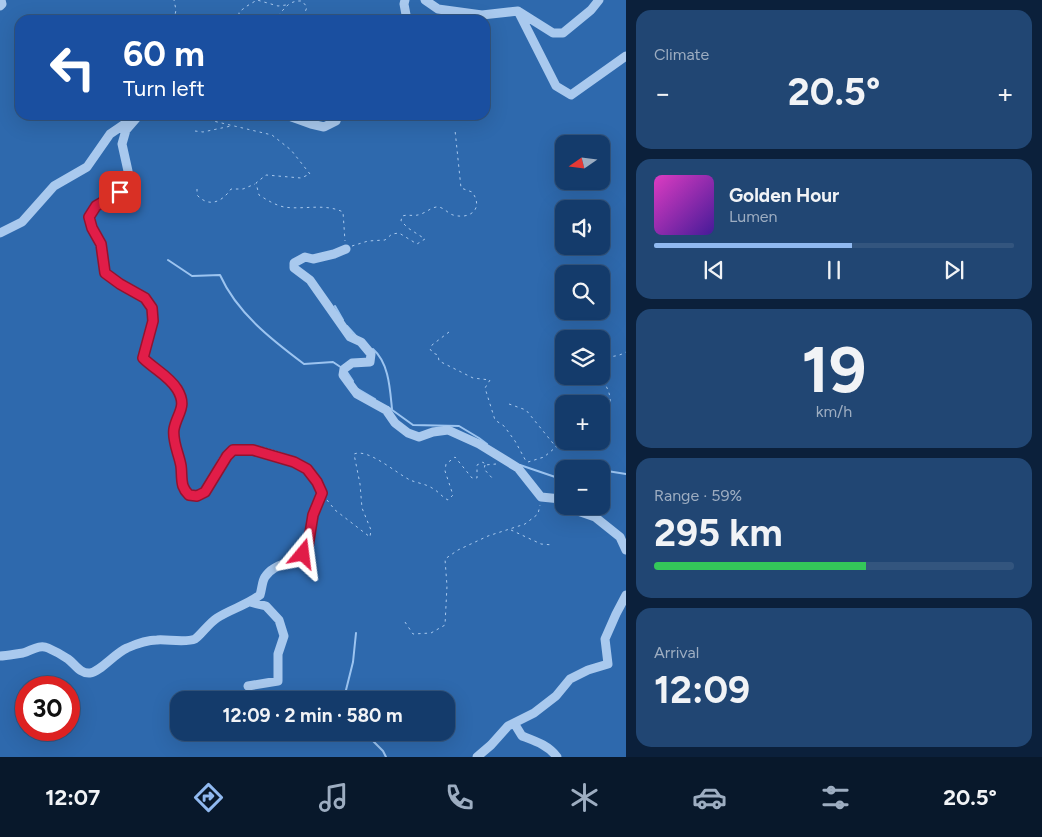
<!DOCTYPE html>
<meta charset="utf-8">
<style>
:root{--surface:#143b6b;--page:#214673;--text:#f1f3f6;--muted:#9dadc1;--line:#33557e;--accent:#90b9f0}
body{margin:0;font-family:Figtree,sans-serif;background:var(--page);color:var(--text);height:100vh;display:flex;flex-direction:column;font-size:19px;white-space:nowrap}
*{box-sizing:border-box;margin:0}
p{font-size:16px;color:var(--muted)}
.icon{flex:none;width:28px;height:28px;fill:none;stroke:currentColor;stroke-width:2;stroke-linecap:round;stroke-linejoin:round}
.map{position:relative;flex:1;overflow:hidden}
.details{display:flex;flex-direction:column;gap:10px;padding:10px;background:#0b203b;width:416px}
.details>*{flex:none}
.guide{position:absolute;left:15px;top:15px;width:475px;height:105px;border-radius:15px;box-shadow:0 5px 20px #0002,0 0 0 1px var(--line);background:#1a4fa0;color:#fff;overflow:hidden}
.needle{width:32px;rotate:256deg}
.buttons{position:absolute;left:555px;top:135px;display:grid;gap:10px}
.buttons a{display:grid;place-items:center;width:55px;height:55px;border-radius:10px;background:var(--surface);box-shadow:0 5px 20px #0002,0 0 0 1px var(--line);font-size:25px}
.speed{position:absolute;left:15px;top:676px;display:flex;gap:10px;font-size:25px;font-weight:700;text-align:center}
.speed>*{display:grid;place-content:center;width:65px;height:65px;border-radius:50%;background:var(--surface);box-shadow:0 5px 20px #0002,0 0 0 1px var(--line);line-height:1}
.speed .limit{border:8px solid #d22;background:#fff;color:#111}
.pin{position:absolute;display:grid;place-items:center;width:42px;height:42px;color:#fff;margin:-21px;border-radius:10px;box-shadow:0 2px 8px #0006}
.me{position:absolute;width:55px;margin:-28px;rotate:16deg;stroke-linejoin:round;filter:drop-shadow(0 0 4px #0008)}
.turn{display:flex;align-items:center;gap:18px;height:105px;padding:0 25px;font-size:22px}
.turn .icon{width:65px;height:65px;stroke-width:2.5}
.turn b{display:block;font-size:35px;line-height:42px}
.big{font-size:38px;font-weight:700;line-height:1.1}
.details .card{flex:1;display:flex;flex-direction:column;justify-content:center;gap:8px;min-width:0;padding:0 18px;border-radius:15px;background:var(--page)}
.details .dial{align-items:center;gap:0}
.dial b{font-size:65px;line-height:1}
.song{display:flex;align-items:center;gap:15px}
.cover{width:60px;height:60px;border-radius:8px;background:linear-gradient(135deg,hsl(310 70% 55%),hsl(260 70% 35%))}
.played{height:5px;border-radius:2px;background:linear-gradient(90deg,var(--accent) 55%,var(--line) 55%)}
.keys{display:flex;justify-content:space-around;direction:ltr}
.heat{display:flex;justify-content:space-between;align-items:center;font-size:28px;direction:ltr}
.charge{height:8px;border-radius:4px;background:linear-gradient(90deg,#34c759 59%,var(--line) 0)}
.trip{position:absolute;left:170px;top:691px;width:285px;height:50px;border-radius:15px;background:var(--surface);box-shadow:0 5px 20px #0002,0 0 0 1px var(--line);font-weight:700;line-height:50px;text-align:center}
.dock{display:flex;height:80px;justify-content:space-around;align-items:center;background:#08182b;color:var(--muted)}
.dock .icon{width:35px;height:35px}
.dock .current{color:var(--accent)}
.dock b{font-size:22px;color:var(--text)}
main{display:flex;flex:1;min-height:0}
.map>svg:first-child{display:block}
</style>
<main>
<div class="map">
<svg width="626" height="757" viewBox="0 0 626 757">
<rect width="100%" height="100%" fill="#1b4f8f"/>
<path fill="#2e69ad" fill-rule="evenodd" d="M 0,0 L 626,0 L 626,757 L 0,757 ZM 20,20 L 485,20 L 485,115 L 20,115 ZM 564,144 L 601,144 L 601,181 L 564,181 ZM 564,209 L 601,209 L 601,246 L 564,246 ZM 564,274 L 601,274 L 601,311 L 564,311 ZM 564,339 L 601,339 L 601,376 L 564,376 ZM 564,404 L 601,404 L 601,441 L 564,441 ZM 564,469 L 601,469 L 601,506 L 564,506 ZM 26,688 L 69,688 L 69,730 L 26,730 ZM 179,700 L 446,700 L 446,732 L 179,732 Z"/>
<g fill="none" stroke-linecap="round" stroke-linejoin="round">
<path stroke="#9cc4f0" stroke-width="2" d="M 168,260 L 192,276 L 220,275 C 237,313 272,340 304,364 L 333,362 L 342,368
M 335,306 L 343,320
M 347,326 L 357,337
M 373,349 C 389,363 390,389 392,409
M 347,372 L 353,381
M 358,389 L 375,399
M 388,407 L 413,425 L 459,426 L 479,438 L 487,444
M 520,465 L 564,480
M 601,470 L 626,474
M 349,700 L 346,690 L 353,662 L 356,633
M 364,732 L 383,751 L 386,757"/>
<path stroke="#a9c9ee" stroke-width="1" stroke-dasharray="2.5 4" stroke-linecap="butt" d="M 174,20 L 176,10 L 174,0
M 243,20 L 239,16 L 239,12 L 247,6 L 257,0 L 278,6 L 286,5
M 273,20 C 284,12 286,0 302,1 L 307,7 L 304,15 L 306,20
M 197,115 L 209,120 L 272,135 L 291,150 L 310,174 L 301,178 L 266,175 L 256,183 L 259,195 C 267,200 275,205 284,207 C 303,210 325,203 343,212 L 345,241
M 195,131 L 203,132 L 231,126
M 197,189 L 197,195 C 209,208 222,202 231,189 L 243,189 L 255,184
M 352,246 L 368,241 L 385,240 L 392,234 L 399,233 L 417,244 L 425,239 L 408,228 L 401,221 L 402,216 C 409,214 414,217 421,214 C 427,212 433,206 439,207 C 444,208 449,214 453,215 C 471,220 484,208 472,192 L 461,188 L 455,130
M 449,332 L 432,345 L 430,349 L 433,353 L 438,355 L 439,361 L 473,378 L 490,380 L 485,388 L 495,420 L 504,426 L 515,441 L 527,463
M 601,360 C 609,355 616,358 626,352
M 599,376 C 612,391 615,407 601,422
M 509,404 L 526,410 L 556,447
M 528,462 L 544,457 L 556,447 L 573,441
M 485,465 L 484,469 L 493,479
M 327,500 L 335,510 L 370,537 L 371,530 L 362,508 L 360,484 L 354,454 C 368,448 396,473 410,480 C 417,483 426,484 432,488 C 438,491 442,497 448,500 L 453,495 L 445,471 L 446,464 L 455,457 L 472,478 L 477,478 L 477,465 L 483,462 L 485,465 L 496,464
M 511,530 L 541,544 L 553,545
M 405,622 L 413,634 L 431,633 L 445,625 L 447,586 L 445,559 L 458,550 L 488,536 L 525,524 L 538,514 L 540,505"/>
<path stroke="#a9c9ee" stroke-width="9" d="M 405,0 L 404,4 L 407,20
M 425,0 L 438,9 L 482,15 L 518,11 L 553,33 L 563,33 L 591,10 L 599,0
M 0,6 L 2,4 L 1,0
M 518,11 L 556,86 L 571,95 L 626,56
M 286,115 L 311,124 L 324,127 L 336,121 L 338,115
M 0,233 L 22,222 L 54,186 L 87,167 L 110,134 L 132,119
M 346,249 L 334,254 L 313,259 L 305,257 L 294,263 L 294,268 L 310,280 L 350,337 L 361,342 L 371,354 L 370,362 L 352,363 L 344,369 L 343,375 L 357,394 L 386,410 L 395,423 L 408,433 L 419,437 L 433,432 L 448,430 L 479,444 L 518,468 L 541,497 L 561,499 L 564,501
M 569,506 L 572,509 L 595,517 L 620,537 L 626,550
M 0,656 C 7,656 15,654 23,653 C 31,651 39,644 48,648 C 55,651 62,655 68,659 C 75,664 80,674 90,673 C 100,672 115,653 127,648 C 136,644 148,640 157,640 C 166,639 186,643 195,639 C 200,636 209,623 217,618 C 231,609 247,605 260,595 C 262,589 262,581 265,577 C 274,562 294,565 304,552 C 312,542 309,527 313,515 C 315,508 319,500 322,493 C 319,484 315,477 308,471 C 297,460 250,445 235,450 C 214,456 217,500 189,495 C 186,492 184,489 183,485 C 181,479 182,473 181,466 C 179,454 172,441 174,429 C 177,413 188,407 177,389 C 169,375 154,369 143,358 L 153,321 L 152,308 L 145,298 L 120,284 L 105,273 L 101,244 L 92,228 L 89,217 L 96,206 L 120,192 L 127,182 L 128,171 L 122,144 L 126,130 L 139,115
M 248,686 L 278,681 L 278,654 L 284,636 L 279,620 L 266,606 L 250,602
M 514,723 L 522,736 C 535,741 548,745 557,757
M 477,757 L 491,745 L 508,726 L 534,713 L 556,696 L 570,679 L 588,670 L 608,664 L 605,639 L 616,614 L 626,595"/>
</g>
<g fill="none" stroke-linecap="round" stroke-linejoin="round">
<g stroke="#92132f" stroke-width="12">
<path id="route" d="M 120,192 L 96,206 L 89,217 L 92,228 L 101,244 L 105,273 L 120,284 L 145,298 L 152,308 L 153,321 L 143,358 C 154,369 169,376 177,389 C 188,407 177,413 174,429 C 172,441 179,454 181,466 C 182,473 181,479 183,486 C 184,489 186,492 189,495 L 197,496 L 205,492 L 227,456 L 233,450 L 253,450 L 294,462 L 307,469 L 317,482 L 322,493 L 313,515 L 308,546 L 303,554"/>
</g>
<use href="#route" stroke="#e11d48" stroke-width="9"/>
</g>
</svg>
<div class="buttons">
<a><svg class="needle" viewBox="-14 -14 28 28"><path d="M0-13l5 13h-10z" fill="#e53935"/><path d="M0 13l5-13h-10z" fill="#9dadc1"/></svg></a>
<a><svg class="icon" aria-label="sound" viewBox="0 0 24 24"><path d="M4 9h4l5-4v14l-5-4H4zM17 9q2 3 0 6"/></svg></a>
<a><svg class="icon" aria-label="search" viewBox="0 0 24 24"><circle cx="10" cy="10" r="6"/><path d="M15 15l6 6"/></svg></a>
<a><svg class="icon" aria-label="layers" viewBox="0 0 24 24"><path d="M12 4l9 5-9 5-9-5zM3 14l9 5 9-5"/></svg></a>
<a>+</a>
<a>−</a>
</div>
<div class="speed"><div class="limit">30</div></div>
<div class="pin" style="left:120px;top:192px;background:#d93025"><svg class="icon" aria-label="arrive" viewBox="0 0 24 24"><path d="M6 21V4h12l-3 4 3 4H6"/></svg></div>
<svg class="me" style="left:303px;top:554px" viewBox="-20 -20 40 40"><path d="M0-17L14 15 0 8-14 15z" fill="#e11d48" stroke="#fff" stroke-width="4"/></svg>
<div class="trip">12:09 · 2 min · 580 m</div>
<div class="guide">
<div class="turn"><svg class="icon" aria-label="left" viewBox="0 0 24 24"><path d="M17 20v-9H6M10 6l-5 5 5 5"/></svg><div><b>60 m</b>Turn left</div></div>
</div>
</div>
<section class="details">
<div class="card"><p>Climate</p>
<div class="heat"><a>−</a><b class="big">20.5°</b><a>+</a></div>
</div>
<div class="card">
<div class="song"><i class="cover"></i><div><b>Golden Hour</b><p>Lumen</p></div></div>
<div class="played"></div>
<div class="keys"><svg class="icon" aria-label="previous" viewBox="0 0 24 24"><path d="M18 5L8 12l10 7zM5 5v14"/></svg><svg class="icon" aria-label="pause" viewBox="0 0 24 24"><path d="M8 5v14M16 5v14"/></svg><svg class="icon" aria-label="next" viewBox="0 0 24 24"><path d="M6 5l10 7-10 7zM19 5v14"/></svg></div>
</div>
<div class="card dial"><b>19</b><p>km/h</p></div>
<div class="card"><p>Range · 59%</p><b class="big">295 km</b><div class="charge"></div></div>
<div class="card"><p>Arrival</p><b class="big">12:09</b></div>
</section>
</main>
<nav class="dock">
<b>12:07</b>
<svg class="icon current" aria-label="directions" viewBox="0 0 24 24"><path d="M12 3l9 9-9 9-9-9zM9 14v-3h6M13 9l2 2-2 2"/></svg>
<svg class="icon" aria-label="music" viewBox="0 0 24 24"><path d="M9 18V5l10-2v13"/><circle cx="6" cy="18" r="3"/><circle cx="16" cy="16" r="3"/></svg>
<svg class="icon" aria-label="phone" viewBox="0 0 24 24"><path d="M5 4h4l2 5-3 2q2 4 5 5l2-3 5 2v4C11 20 4 13 5 4z"/></svg>
<svg class="icon" aria-label="climate" viewBox="0 0 24 24"><path d="M12 3v18M4 7l16 10M4 17L20 7"/></svg>
<svg class="icon" aria-label="car" viewBox="0 0 24 24"><path d="M5 17H2v-5l4-1 3-4h7l3 4 3 1v5h-3M9 17h6M6 11h13"/><circle cx="7" cy="17" r="2"/><circle cx="17" cy="17" r="2"/></svg>
<svg class="icon" aria-label="filters" viewBox="0 0 24 24"><path d="M4 7h16M4 17h16"/><circle cx="9" cy="7" r="2"/><circle cx="15" cy="17" r="2"/></svg>
<b>20.5°</b>
</nav>
